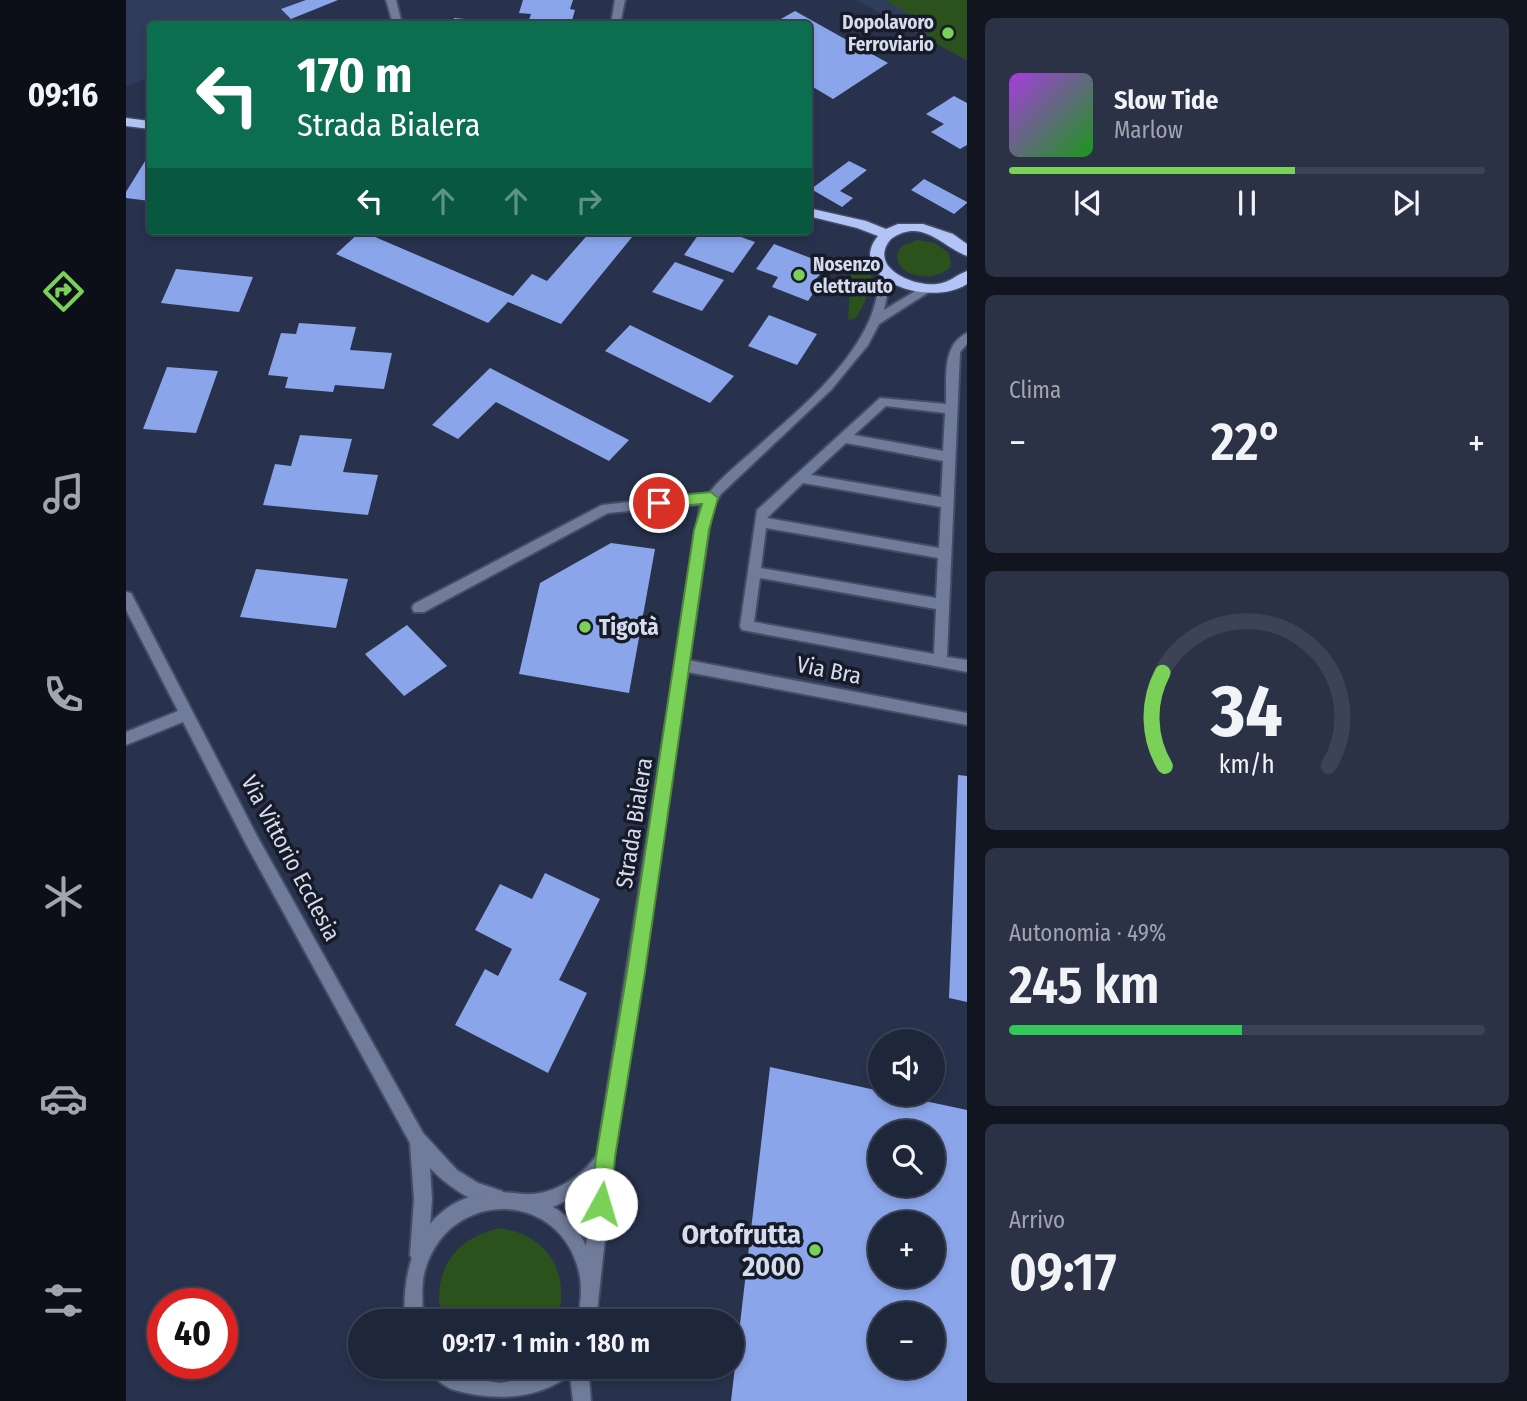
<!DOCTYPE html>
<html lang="it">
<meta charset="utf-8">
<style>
:root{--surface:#1e263a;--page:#2b3245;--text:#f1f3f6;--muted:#a1a5af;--line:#3c4354;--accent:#79d158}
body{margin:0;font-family:"Fira Sans Condensed",sans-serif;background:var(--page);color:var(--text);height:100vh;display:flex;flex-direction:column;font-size:26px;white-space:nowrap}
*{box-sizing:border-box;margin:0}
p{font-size:23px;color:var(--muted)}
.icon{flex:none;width:38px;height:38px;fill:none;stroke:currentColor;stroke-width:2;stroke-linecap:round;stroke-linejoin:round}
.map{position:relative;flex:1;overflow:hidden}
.sheet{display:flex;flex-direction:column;gap:18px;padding:18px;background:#101520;width:560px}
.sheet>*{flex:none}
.guide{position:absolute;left:21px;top:21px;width:665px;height:214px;border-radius:7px;box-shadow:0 4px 10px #0003,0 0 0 2px var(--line);background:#0b6e4f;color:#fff;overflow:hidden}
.controls{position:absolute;left:742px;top:1029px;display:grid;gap:14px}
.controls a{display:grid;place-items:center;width:77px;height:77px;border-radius:50%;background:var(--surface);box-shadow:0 4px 10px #0003,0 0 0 2px var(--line);font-size:35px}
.speed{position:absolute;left:21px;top:1288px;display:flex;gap:14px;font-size:35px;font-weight:700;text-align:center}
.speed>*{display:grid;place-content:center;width:91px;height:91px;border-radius:50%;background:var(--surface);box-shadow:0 4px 10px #0003,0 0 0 2px var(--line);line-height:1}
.speed .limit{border:10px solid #d22;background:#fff;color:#111}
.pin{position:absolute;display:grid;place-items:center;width:60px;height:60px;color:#fff;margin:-30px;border:4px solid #fff;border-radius:50%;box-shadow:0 2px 7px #0007}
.me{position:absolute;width:77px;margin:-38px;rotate:6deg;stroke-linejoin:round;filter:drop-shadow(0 0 5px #0008)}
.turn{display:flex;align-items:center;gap:24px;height:147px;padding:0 35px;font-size:32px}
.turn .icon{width:91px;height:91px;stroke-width:2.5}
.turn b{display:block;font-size:49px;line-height:60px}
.lanes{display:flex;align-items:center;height:66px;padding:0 35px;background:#0003;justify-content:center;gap:35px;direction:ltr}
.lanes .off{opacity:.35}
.big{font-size:52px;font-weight:600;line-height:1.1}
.sheet .widget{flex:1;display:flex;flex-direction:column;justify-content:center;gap:10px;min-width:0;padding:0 24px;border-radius:10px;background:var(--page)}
.sheet .dial{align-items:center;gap:0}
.dial svg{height:182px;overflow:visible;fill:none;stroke:var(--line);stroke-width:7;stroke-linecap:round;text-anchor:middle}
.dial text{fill:var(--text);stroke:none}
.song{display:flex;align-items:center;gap:21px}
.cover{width:84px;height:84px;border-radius:10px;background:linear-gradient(135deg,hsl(280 70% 55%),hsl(120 70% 35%))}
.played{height:7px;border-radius:4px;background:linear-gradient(90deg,var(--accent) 60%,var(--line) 60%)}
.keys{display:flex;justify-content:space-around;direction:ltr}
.heat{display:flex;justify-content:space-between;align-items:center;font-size:38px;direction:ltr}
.charge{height:10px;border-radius:5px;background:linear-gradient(90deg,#34c759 49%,var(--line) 0)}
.trip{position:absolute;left:222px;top:1309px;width:396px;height:70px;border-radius:35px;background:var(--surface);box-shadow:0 4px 10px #0003,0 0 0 2px var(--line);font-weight:600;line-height:70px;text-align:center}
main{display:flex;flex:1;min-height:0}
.dock{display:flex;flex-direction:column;width:126px;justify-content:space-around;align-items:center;background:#0c0f17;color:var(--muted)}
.dock .icon{width:49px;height:49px}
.dock .selected{color:var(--accent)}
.dock b{font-size:32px;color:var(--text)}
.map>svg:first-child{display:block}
</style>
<main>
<nav class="dock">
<b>09:16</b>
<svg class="icon selected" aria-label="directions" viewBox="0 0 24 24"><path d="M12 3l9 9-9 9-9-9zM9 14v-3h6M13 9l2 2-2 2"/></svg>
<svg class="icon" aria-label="music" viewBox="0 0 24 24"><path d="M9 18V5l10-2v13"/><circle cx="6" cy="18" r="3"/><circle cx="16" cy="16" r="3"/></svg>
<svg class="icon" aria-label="phone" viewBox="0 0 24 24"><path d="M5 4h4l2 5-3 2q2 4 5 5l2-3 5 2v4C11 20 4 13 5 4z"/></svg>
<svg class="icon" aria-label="climate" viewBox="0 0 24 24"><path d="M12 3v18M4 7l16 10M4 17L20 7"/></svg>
<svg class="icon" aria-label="car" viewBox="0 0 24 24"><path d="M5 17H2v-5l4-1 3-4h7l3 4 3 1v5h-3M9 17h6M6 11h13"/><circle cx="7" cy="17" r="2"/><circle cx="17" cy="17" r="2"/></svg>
<svg class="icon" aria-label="filters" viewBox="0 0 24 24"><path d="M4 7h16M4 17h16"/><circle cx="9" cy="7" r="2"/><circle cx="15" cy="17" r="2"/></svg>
</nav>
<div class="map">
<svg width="841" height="1401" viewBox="0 0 841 1401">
<rect width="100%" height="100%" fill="#28324d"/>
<path fill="#2f3c5c" d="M 0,0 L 213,0 L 152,24 L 24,24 L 24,77 L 0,87 Z
M 730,0 L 841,0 L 841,60 L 797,37 Z"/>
<path fill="#2b521d" d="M 759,0 L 841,0 L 841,60 L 797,37 L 809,29 Z
M 791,240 L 809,243 L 823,253 L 825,266 C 812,284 765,278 772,251 L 776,246 Z
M 726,258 C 761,262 740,301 730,318 L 722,320 Z
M 374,1228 C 423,1236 445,1273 431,1321 L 316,1321 C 305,1273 326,1239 374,1228 Z"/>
<path fill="#8aa5ea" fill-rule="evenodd" d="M 180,0 L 212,0 L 165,19 L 155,9 Z
M 397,0 L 447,0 L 444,9 L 449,10 L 445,24 L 416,24 L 417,21 L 403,20 L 405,14 L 393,13 Z
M 669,11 L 762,63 L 707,99 L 682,84 L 682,24 L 646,24 Z
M 328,18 L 361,21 L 360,24 L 326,24 Z
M 828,96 L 841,103 L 841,145 L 834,149 L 805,132 L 818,124 L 800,114 Z
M 24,153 L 24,201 L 0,198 L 0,192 Z
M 723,161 L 741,170 L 714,191 L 727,198 L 716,207 L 685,189 Z
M 798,179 L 841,202 L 841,203 L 828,214 L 785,190 Z
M 235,231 L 387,296 L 406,274 L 421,281 L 465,231 L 511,231 L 435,324 L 382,302 L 362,323 L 210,254 Z
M 575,231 L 598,231 L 629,242 L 607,273 L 558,255 Z
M 648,244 L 703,265 L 688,281 L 690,282 L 686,288 L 690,289 L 682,301 L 646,287 L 652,277 L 630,269 Z
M 549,262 L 598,280 L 576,311 L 526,292 Z
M 50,269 L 127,277 L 113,312 L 35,303 Z
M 643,315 L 691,334 L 671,365 L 622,346 Z
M 173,323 L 230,327 L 224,350 L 266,353 L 258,389 L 209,385 L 207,392 L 159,388 L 162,377 L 142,375 L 155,333 L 170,334 Z
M 504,325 L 608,376 L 584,403 L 479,351 Z
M 41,367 L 92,371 L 70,433 L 17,429 Z
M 364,368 L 503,440 L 483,461 L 370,402 L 332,439 L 306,425 Z
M 174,435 L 226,439 L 217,472 L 252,475 L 242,515 L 137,505 L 149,464 L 165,466 Z
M 485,543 L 529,549 L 503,693 L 393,674 L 414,583 Z
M 130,569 L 222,579 L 210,628 L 114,617 Z
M 281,625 L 321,666 L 278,696 L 239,654 Z
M 832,775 L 841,776 L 841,1002 L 823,998 Z
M 419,873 L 474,899 L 433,980 L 461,993 L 422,1073 L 329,1025 L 359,969 L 372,976 L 386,949 L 349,930 L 374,884 L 406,899 Z
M 644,1067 L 754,1091 L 754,1094 L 766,1094 L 841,1110 L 841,1401 L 605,1401 ZM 754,1132 L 807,1132 L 807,1185 L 754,1185 ZM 754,1223 L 807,1223 L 807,1276 L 754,1276 ZM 754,1314 L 807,1314 L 807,1367 L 754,1367 Z"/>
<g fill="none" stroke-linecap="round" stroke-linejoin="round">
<g stroke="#444d67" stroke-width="4">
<path id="service" d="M 841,333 L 841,344 L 834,352 L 821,657 L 841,660 L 841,672 L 616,630 L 614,626 L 631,510 L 754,398 L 820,404 C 821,380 815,345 841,333 ZM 760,406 L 819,413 L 817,451 L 728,435 ZM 720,443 L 817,461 L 815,497 L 685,475 ZM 677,483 L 815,507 L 813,548 L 641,518 ZM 640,528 L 812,558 L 810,598 L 635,568 ZM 634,578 L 810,609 L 808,654 L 628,622 Z"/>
</g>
<g stroke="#444d67" stroke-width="4">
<path id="minor" d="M 489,0 L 499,0 L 494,24 L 485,24 Z
M 585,493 L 591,498 L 585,503 L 482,513 L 298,612 L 288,612 L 286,608 L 288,604 L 476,505 Z
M 0,592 L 5,593 L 131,836 L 297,1133 L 331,1170 L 352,1183 L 376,1191 L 379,1197 L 376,1203 C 355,1212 318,1183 304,1168 L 306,1199 L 302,1255 L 299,1261 L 293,1264 L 287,1261 L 284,1255 L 288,1199 L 284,1143 L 121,846 L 57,722 L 0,745 L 0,732 L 52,711 L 0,610 Z
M 556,659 L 841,713 L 841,725 L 556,671 L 551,669 L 549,665 L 551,661 Z"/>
</g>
<g stroke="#444d67" stroke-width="4">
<path id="tertiary" d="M 260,0 L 270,0 L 276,24 L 267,24 Z
M 761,270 L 766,274 L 758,310 L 796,287 L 804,287 L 806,290 L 753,324 L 742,345 L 705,390 L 595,494 L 586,508 L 488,1157 L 470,1321 L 452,1321 C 454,1305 457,1288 453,1272 C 434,1190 326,1188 300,1267 C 294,1284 297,1304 297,1321 L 279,1321 C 275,1267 294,1207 354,1194 C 370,1190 382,1193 397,1194 C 426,1196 454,1178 471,1155 L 574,507 C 587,483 609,467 629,449 C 670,412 720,372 743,321 C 750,306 752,289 756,274 ZM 467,1184 L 460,1246 C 453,1230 442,1215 427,1207 L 452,1195 Z
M 302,1367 L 325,1367 L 342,1378 L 374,1383 L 407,1377 L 424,1367 L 462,1367 L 465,1401 L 447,1401 L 444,1375 C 410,1401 365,1401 325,1389 C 315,1384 306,1377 302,1367 Z"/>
</g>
<g stroke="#444d67" stroke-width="3">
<path id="primary" d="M 0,118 L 24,121 L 24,129 L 0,126 Z
M 682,208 L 740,221 L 760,229 L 772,224 L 797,224 L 827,234 L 841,244 L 841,256 C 815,246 796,217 765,239 C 741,267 787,287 811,284 C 823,283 830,275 841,271 L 841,284 C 802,309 718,277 752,236 L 731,228 L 682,216 Z"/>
</g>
<use href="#service" fill="#707c9a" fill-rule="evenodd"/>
<use href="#minor" fill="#707c9a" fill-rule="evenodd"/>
<use href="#tertiary" fill="#707c9a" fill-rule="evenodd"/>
<use href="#primary" fill="#b1c4f5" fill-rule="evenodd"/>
</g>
<path fill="#79d158" stroke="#4f8839" stroke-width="2" d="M 585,492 L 592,498 L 583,530 L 519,972 L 489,1157 L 485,1204 L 482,1211 L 475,1214 L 468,1211 L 465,1204 L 470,1157 L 501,972 L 568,530 L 576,504 L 533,508 L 525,503 L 533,497 Z"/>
<g fill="#79d158" stroke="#161b27" stroke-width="2.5">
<circle cx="822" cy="33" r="7"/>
<circle cx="673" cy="275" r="7"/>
<circle cx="459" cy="627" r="7"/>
<circle cx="689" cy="1250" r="7"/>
</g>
<g text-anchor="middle" stroke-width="7" stroke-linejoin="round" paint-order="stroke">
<g font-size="19" font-weight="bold" fill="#d5dced" stroke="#161b27" text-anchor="end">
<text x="808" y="29">Dopolavoro<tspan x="808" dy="22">Ferroviario</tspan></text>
<text x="687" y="271" text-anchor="start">Nosenzo<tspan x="687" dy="22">elettrauto</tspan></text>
</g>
<g font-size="23" font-weight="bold" fill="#d5dced" stroke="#161b27" text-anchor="start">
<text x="473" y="635">Tigotà</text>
</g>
<g font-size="23" fill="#d5dced" stroke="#161b27">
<text transform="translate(703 670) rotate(11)" y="8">Via Bra</text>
<text transform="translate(508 823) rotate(-81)" y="8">Strada Bialera</text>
<text transform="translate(165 858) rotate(62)" y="8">Via Vittorio Ecclesia</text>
</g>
<g font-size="28" font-weight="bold" fill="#d5dced" stroke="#161b27" text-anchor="end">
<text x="675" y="1244">Ortofrutta<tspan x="675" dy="32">2000</tspan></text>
</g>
</g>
</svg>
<div class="controls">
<a><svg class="icon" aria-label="sound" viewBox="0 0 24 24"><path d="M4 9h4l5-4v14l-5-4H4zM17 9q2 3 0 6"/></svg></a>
<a><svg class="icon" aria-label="search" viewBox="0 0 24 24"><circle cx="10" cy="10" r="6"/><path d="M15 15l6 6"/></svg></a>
<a>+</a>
<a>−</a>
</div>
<div class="speed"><div class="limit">40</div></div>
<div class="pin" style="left:533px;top:503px;background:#d93025"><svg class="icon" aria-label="arrive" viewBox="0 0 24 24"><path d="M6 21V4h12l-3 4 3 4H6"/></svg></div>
<svg class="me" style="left:475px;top:1204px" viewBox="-20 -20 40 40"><circle r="19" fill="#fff"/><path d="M0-13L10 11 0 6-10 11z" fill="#79d158"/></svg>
<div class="trip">09:17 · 1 min · 180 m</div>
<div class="guide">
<div class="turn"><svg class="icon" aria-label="left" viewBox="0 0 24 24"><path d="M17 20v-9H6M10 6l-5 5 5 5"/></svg><div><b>170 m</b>Strada Bialera</div></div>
<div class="lanes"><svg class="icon" aria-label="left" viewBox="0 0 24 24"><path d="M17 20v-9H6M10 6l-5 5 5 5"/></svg><svg class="icon off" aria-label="ahead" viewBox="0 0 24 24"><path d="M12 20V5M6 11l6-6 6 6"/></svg><svg class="icon off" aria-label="ahead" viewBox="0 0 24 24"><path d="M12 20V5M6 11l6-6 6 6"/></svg><svg class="icon off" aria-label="right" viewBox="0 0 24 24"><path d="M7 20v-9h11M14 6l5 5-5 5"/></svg></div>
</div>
</div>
<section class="sheet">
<div class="widget">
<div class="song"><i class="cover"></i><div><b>Slow Tide</b><p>Marlow</p></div></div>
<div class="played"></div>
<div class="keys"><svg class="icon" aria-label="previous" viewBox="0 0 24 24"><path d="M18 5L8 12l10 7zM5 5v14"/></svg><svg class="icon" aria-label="pause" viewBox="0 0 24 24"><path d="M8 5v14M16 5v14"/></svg><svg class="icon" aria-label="next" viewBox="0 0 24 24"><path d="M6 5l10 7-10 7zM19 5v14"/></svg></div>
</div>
<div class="widget"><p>Clima</p>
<div class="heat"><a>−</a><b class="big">22°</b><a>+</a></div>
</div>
<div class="widget dial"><svg viewBox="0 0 100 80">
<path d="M14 69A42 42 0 1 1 86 69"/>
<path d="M14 69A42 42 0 0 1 13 28" stroke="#79d158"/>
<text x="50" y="56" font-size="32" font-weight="700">34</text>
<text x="50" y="72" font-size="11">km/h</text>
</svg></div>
<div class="widget"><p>Autonomia · 49%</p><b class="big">245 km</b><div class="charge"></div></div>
<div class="widget"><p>Arrivo</p><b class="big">09:17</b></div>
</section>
</main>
